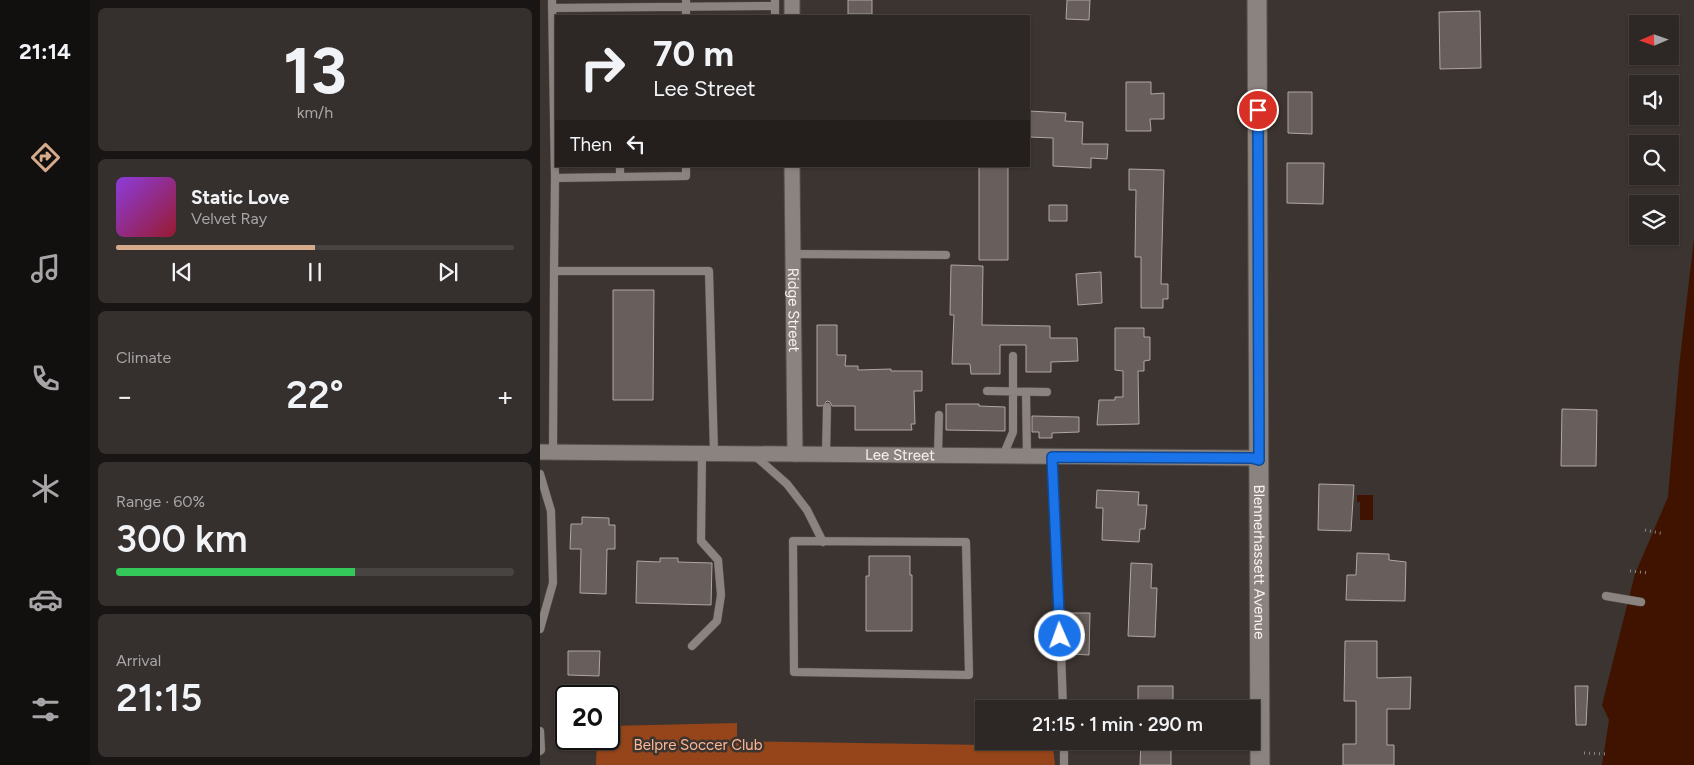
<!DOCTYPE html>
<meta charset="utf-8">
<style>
:root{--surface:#2d2725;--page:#352f2d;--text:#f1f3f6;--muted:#a7a5a7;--line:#484442;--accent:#d6ab8b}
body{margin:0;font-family:Figtree,sans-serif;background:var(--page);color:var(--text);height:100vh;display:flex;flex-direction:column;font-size:19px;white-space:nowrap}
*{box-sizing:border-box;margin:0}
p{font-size:16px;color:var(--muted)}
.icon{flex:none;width:28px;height:28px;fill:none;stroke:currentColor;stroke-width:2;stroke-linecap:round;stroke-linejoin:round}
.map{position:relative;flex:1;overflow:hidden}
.panel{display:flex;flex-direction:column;gap:8px;padding:8px;background:#191514;width:450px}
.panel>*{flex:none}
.banner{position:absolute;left:15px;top:15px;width:475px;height:152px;border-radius:0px;box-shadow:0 1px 4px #0004,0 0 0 1px var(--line);background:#2d2725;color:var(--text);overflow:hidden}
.needle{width:32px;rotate:268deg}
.tools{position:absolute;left:1089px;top:15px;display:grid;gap:10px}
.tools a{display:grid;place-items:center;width:50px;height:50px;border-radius:0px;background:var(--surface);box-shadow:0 1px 4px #0004,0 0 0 1px var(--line);font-size:25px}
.speed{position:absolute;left:15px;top:685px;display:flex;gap:10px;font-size:25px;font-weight:700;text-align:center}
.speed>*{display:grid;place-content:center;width:65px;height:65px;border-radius:50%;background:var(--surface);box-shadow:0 1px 4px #0004,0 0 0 1px var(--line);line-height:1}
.speed .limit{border:2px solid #111;border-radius:8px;background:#fff;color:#111}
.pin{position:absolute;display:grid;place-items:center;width:42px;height:42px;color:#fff;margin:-21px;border:2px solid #fff;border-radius:50%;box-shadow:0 1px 5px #0007}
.me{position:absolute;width:55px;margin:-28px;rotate:358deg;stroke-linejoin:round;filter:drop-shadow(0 0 4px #0008)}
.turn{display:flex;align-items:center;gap:18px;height:105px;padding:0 15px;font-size:22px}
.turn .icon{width:65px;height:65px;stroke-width:2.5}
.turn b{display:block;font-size:35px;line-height:42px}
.then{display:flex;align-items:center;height:48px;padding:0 15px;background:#0003;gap:10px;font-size:19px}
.big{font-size:38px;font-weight:600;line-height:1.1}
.panel .tile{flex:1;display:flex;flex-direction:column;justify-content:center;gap:8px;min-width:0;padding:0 18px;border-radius:8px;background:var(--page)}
.panel .dial{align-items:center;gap:0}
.dial b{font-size:65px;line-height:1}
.song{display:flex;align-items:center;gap:15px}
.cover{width:60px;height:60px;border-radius:8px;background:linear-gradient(135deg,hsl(270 70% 55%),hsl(350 70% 35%))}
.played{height:5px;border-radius:2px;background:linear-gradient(90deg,var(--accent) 50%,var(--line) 50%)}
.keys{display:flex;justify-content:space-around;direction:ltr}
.heat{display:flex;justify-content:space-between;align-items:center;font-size:28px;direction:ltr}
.charge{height:8px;border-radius:4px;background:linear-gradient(90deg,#34c759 60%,var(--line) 0)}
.trip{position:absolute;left:435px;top:700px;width:285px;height:50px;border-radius:0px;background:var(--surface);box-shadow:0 1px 4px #0004,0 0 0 1px var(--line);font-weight:600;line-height:50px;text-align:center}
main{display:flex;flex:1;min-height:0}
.dock{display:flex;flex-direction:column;width:90px;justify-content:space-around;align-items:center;background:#12100f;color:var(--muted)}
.dock .icon{width:35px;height:35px}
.dock .selected{color:var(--accent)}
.dock b{font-size:22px;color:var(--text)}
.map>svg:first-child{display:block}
</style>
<main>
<nav class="dock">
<b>21:14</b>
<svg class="icon selected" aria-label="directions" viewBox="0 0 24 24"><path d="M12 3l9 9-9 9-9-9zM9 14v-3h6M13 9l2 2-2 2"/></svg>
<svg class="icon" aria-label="music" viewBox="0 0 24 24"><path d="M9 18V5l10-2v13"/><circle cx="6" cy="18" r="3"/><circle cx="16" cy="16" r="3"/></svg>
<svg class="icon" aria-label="phone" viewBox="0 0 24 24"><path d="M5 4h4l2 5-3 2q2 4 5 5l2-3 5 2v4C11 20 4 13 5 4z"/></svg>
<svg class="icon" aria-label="climate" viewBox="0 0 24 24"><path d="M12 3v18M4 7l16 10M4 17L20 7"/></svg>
<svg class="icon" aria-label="car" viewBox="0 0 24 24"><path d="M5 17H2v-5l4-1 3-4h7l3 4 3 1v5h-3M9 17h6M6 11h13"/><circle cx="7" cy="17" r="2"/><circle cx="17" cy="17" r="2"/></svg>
<svg class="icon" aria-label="filters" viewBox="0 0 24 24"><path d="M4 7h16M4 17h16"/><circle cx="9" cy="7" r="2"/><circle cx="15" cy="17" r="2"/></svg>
</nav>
<section class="panel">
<div class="tile dial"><b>13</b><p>km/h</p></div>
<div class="tile">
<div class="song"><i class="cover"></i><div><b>Static Love</b><p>Velvet Ray</p></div></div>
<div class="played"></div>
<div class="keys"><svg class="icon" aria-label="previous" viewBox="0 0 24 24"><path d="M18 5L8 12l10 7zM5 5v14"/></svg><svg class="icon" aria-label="pause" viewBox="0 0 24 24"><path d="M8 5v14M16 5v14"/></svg><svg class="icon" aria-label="next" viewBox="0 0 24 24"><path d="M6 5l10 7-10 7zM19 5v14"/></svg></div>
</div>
<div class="tile"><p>Climate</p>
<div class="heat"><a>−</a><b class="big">22°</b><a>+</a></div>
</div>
<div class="tile"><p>Range · 60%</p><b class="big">300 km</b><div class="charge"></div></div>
<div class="tile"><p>Arrival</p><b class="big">21:15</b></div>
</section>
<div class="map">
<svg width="1154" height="765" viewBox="0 0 1154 765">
<rect width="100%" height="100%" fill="#3c3431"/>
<path fill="#954519" d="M 197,723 L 197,741 L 513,746 L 515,765 L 56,765 L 57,739 L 69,739 L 69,726 Z"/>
<path fill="#3f1300" d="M 1154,238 L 1154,765 L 1062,765 L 1069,720 L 1062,705 L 1076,649 L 1095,574 L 1128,497 L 1139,367 Z
M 817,495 L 833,495 L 833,520 L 820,520 L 820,502 L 817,502 Z"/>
<path fill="#685f5c" stroke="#b0a6a2" d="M 308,0 L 332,0 L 332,14 L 308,14 Z
M 527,0 L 550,0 L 549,20 L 526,19 Z
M 940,11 L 941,68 L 900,69 L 899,12 Z
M 586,82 L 611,82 L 611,94 L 624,93 L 624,119 L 610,119 L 611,131 L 586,131 Z
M 748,92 L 772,92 L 772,134 L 748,133 Z
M 489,111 L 526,113 L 525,121 L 543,122 L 542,144 L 568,144 L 567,159 L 551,158 L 551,168 L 513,166 L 513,138 L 489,137 Z
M 747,163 L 784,163 L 783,204 L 747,203 Z
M 439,166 L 468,166 L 468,260 L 439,260 Z
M 589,169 L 624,170 L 621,284 L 628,284 L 628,299 L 623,299 L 623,308 L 601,308 L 601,257 L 595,257 L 596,190 L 589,190 Z
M 509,205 L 527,205 L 527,221 L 509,221 Z
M 411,265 L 443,266 L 442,325 L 510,326 L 510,338 L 537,338 L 538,361 L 511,362 L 511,372 L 486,372 L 486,345 L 460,345 L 460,374 L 431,374 L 430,364 L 412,364 L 414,315 L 410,315 Z
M 561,272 L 562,303 L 538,305 L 536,274 Z
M 73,290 L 114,290 L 113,400 L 73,400 Z
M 277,325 L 297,325 L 297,355 L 306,355 L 305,366 L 318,366 L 318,370 L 351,369 L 351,371 L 382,371 L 382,391 L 374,391 L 375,424 L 371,424 L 372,430 L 315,430 L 315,406 L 292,406 L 290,402 L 287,401 L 282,406 L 277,406 Z
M 575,328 L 604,328 L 604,337 L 610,337 L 610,360 L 604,361 L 604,371 L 598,371 L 599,424 L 557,425 L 559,400 L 575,400 L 575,397 L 583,397 L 583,371 L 575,370 Z
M 406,404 L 439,404 L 439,406 L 465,407 L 465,431 L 406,430 Z
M 1022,409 L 1057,410 L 1056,466 L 1021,466 Z
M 492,416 L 539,417 L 539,432 L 512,433 L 512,438 L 499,438 L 499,432 L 492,432 Z
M 779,484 L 814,485 L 811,531 L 778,530 Z
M 557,490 L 599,492 L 598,505 L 607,505 L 605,529 L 600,529 L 599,542 L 562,540 L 563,508 L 556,508 Z
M 42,517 L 69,518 L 69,525 L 75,525 L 75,549 L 67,549 L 66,594 L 40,593 L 41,549 L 30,549 L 31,524 L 42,524 Z
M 817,553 L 849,554 L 849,560 L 866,562 L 865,601 L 806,600 L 807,575 L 816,575 Z
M 329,556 L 370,556 L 370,575 L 372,575 L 372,631 L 326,631 L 326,576 L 329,576 Z
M 120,558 L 138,558 L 138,562 L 172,563 L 171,605 L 96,603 L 97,561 L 120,562 Z
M 591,563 L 612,564 L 611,588 L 617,588 L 615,637 L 588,636 Z
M 527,613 L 550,613 L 549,655 L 532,654 L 532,637 L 527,637 Z
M 805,641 L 837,641 L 837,678 L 871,677 L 870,709 L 847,709 L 847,745 L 854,745 L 854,765 L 803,765 L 803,744 L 816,744 L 816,701 L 804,701 Z
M 28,651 L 60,651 L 59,676 L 28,675 Z
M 598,686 L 633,686 L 633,709 L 598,708 Z
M 1035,686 L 1048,686 L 1046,725 L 1036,725 Z
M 601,741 L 631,741 L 631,765 L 600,765 Z"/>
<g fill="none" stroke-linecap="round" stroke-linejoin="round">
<g stroke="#55504c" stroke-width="9">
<path id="service" d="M 12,0 L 15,178 L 14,271
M 146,0 L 146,16
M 235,0 L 235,16
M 12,8 L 235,6
M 80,166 L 80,177
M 15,178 L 146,176 L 146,166
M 252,254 L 406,255
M 447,391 L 507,392
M 486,392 L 487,456
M 13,452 L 14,271 L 169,271 L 174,453
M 286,454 L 287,407
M 214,455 L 247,484 L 267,510 L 283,542
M 398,455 L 399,415
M 463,456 L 473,432 L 473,356
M 512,457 L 518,563 L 523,709
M 0,474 L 11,511 L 13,583 L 0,629
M 253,541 L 426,542 L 429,675 L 254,672 Z
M 1066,596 L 1101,602
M 152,646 L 177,621 L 181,595 L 178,560 L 161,541 L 162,453
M 0,731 L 1,750 L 0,751
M 524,765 L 524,741"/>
</g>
<g stroke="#55504c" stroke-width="17">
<g id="minor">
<path d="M 252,16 L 252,0"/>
<path id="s1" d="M 252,166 L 255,454"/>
<path id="s2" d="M 0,452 L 712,458 L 719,460"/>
</g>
</g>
<g stroke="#55504c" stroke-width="21">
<g id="tertiary">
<path id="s3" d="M 717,0 L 720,765"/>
</g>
</g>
<path stroke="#8d8784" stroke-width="3" stroke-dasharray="1 4" stroke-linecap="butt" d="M 1105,530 L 1124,534
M 1090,571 L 1109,573
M 1044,753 L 1067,754"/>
<use href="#service" stroke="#8b837f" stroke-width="8"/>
<use href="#minor" stroke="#8b837f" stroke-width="15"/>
<use href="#tertiary" stroke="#8b837f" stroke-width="19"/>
</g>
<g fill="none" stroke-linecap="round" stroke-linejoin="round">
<g stroke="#114b97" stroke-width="12">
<path id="route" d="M 520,636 L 512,457 L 712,458 L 719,460 L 718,110"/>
</g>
<use href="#route" stroke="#1a73e8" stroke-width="9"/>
</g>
<g text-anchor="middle" stroke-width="5" stroke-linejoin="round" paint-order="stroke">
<g font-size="15" fill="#f8f3f0" stroke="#3c3431">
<text dy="5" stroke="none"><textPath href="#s1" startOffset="144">Ridge Street</textPath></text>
<text dy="5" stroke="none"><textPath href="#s2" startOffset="360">Lee Street</textPath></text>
<text dy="5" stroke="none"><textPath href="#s3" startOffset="562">Blennerhassett Avenue</textPath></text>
</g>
<g font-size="15" fill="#feb795" stroke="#3c3431">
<text x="158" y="750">Belpre Soccer Club</text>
</g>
</g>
</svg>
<div class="tools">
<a><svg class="needle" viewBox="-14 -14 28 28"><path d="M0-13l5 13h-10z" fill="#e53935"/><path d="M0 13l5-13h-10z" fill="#a7a5a7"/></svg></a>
<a><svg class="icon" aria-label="sound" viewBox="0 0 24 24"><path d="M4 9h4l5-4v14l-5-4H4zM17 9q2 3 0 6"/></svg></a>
<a><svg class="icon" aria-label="search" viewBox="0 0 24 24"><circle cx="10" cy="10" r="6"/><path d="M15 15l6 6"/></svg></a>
<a><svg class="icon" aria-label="layers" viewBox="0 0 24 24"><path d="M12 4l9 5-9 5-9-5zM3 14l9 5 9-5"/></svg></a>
</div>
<div class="speed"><div class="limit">20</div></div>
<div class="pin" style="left:718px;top:110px;background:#d93025"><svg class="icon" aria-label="arrive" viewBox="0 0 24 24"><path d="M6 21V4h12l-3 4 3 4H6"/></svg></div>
<svg class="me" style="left:520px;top:636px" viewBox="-20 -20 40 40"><circle r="17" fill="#1a73e8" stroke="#fff" stroke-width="3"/><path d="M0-11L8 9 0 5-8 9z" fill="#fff"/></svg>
<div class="trip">21:15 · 1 min · 290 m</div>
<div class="banner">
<div class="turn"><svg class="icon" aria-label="right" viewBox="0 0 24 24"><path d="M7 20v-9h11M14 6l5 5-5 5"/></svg><div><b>70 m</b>Lee Street</div></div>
<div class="then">Then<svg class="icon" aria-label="left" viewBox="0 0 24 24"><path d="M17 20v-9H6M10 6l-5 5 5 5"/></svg></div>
</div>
</div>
</main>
